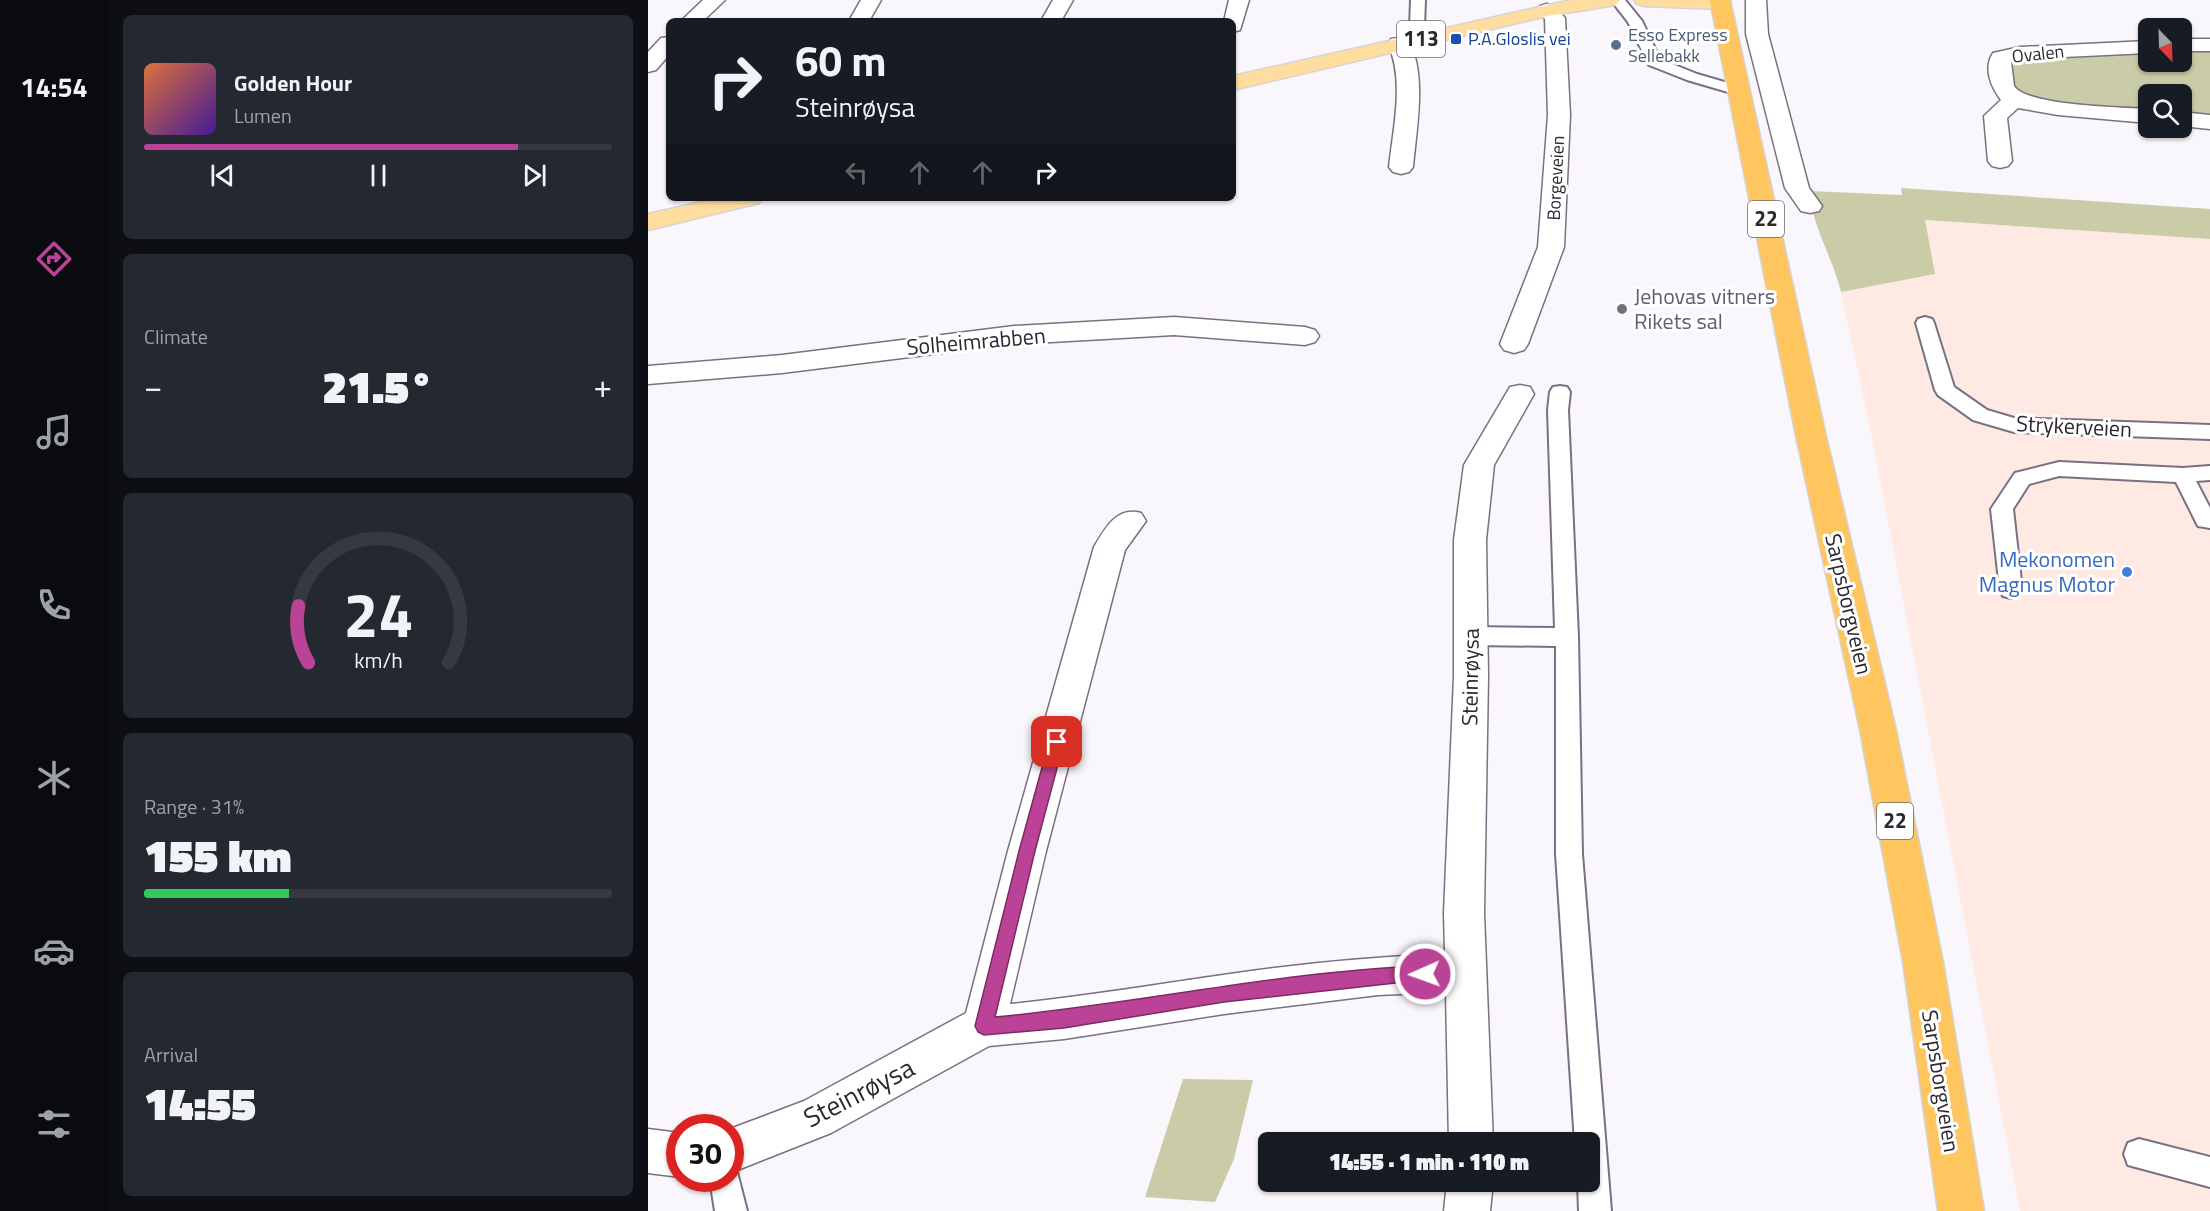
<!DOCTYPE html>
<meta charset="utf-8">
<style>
:root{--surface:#171b24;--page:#242831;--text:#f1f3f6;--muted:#9ea1a6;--line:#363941;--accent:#bb4397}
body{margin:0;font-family:"Titillium Web",sans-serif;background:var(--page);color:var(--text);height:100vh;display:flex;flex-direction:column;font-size:22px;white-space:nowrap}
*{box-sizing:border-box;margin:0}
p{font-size:20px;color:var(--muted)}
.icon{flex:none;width:33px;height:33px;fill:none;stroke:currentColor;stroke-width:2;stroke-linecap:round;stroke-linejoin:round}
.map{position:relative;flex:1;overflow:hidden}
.details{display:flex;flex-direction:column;gap:15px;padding:15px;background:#0d0f14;width:540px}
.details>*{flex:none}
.banner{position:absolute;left:18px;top:18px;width:570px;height:183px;border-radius:9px;box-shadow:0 2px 4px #0004;background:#171b24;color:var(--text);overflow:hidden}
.needle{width:39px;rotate:157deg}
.fabs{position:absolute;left:1490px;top:18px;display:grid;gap:12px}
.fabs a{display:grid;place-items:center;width:54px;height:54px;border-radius:9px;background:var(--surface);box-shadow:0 2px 4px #0004;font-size:30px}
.speed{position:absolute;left:18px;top:1114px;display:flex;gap:12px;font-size:30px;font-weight:700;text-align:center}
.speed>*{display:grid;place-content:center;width:78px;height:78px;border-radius:50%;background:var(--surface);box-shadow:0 2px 4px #0004;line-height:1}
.speed .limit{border:9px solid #d22;background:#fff;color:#111}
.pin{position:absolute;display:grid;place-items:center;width:51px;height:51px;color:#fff;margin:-26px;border-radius:12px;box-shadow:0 3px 9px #0006}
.me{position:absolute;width:66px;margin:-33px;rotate:268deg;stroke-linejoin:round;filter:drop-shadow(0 0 4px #0008)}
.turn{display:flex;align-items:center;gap:21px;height:126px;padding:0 30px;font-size:27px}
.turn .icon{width:78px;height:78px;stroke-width:2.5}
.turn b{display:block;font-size:42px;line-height:51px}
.lanes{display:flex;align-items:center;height:57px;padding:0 30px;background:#0003;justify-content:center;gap:30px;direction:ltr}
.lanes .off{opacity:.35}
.big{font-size:45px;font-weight:800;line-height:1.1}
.details .widget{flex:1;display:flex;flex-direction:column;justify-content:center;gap:9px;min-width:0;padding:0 21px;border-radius:9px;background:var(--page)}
.details .dial{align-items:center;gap:0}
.dial svg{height:156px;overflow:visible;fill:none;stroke:var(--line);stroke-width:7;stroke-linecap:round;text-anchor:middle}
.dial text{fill:var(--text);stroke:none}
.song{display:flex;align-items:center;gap:18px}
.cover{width:72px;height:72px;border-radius:9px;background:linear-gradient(135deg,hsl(20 70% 55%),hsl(260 70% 35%))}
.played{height:6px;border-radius:3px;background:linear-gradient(90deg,var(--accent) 80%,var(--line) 80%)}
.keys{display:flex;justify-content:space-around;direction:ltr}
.heat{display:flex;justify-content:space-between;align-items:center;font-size:33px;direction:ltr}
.charge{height:9px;border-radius:4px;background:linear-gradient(90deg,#34c759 31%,var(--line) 0)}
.trip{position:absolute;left:610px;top:1132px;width:342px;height:60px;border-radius:9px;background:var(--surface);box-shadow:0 2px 4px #0004;font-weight:800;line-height:60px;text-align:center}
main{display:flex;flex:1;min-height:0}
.menu{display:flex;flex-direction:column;width:108px;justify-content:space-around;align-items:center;background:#090b0e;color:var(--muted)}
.menu .icon{width:42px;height:42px}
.menu .active{color:var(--accent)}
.menu b{font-size:27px;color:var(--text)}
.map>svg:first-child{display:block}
</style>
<main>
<nav class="menu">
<b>14:54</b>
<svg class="icon active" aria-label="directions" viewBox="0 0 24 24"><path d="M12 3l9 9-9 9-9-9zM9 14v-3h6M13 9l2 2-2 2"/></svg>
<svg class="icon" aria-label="music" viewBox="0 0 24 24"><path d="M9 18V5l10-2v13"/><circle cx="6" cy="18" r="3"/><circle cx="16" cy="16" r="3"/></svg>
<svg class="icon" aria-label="phone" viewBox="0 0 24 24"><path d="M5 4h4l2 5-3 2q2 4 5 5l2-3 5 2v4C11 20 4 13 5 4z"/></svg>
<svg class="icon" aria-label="climate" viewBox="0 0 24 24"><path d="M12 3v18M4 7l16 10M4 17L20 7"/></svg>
<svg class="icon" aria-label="car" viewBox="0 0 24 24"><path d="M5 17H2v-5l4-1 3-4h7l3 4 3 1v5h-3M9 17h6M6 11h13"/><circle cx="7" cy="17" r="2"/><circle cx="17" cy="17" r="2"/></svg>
<svg class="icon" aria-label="filters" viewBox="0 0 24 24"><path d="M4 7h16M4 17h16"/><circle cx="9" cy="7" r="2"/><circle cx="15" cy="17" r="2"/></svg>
</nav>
<section class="details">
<div class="widget">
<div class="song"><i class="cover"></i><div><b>Golden Hour</b><p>Lumen</p></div></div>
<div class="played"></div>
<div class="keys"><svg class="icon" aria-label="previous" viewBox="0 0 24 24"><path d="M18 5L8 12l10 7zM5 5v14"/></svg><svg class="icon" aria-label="pause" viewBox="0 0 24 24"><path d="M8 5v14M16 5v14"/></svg><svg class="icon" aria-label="next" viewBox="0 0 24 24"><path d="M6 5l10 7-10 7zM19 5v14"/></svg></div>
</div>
<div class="widget"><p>Climate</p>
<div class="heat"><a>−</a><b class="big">21.5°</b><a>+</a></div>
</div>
<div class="widget dial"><svg viewBox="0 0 100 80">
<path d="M14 69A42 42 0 1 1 86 69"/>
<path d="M14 69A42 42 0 0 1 9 40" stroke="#bb4397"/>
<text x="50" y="56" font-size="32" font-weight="700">24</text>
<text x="50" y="72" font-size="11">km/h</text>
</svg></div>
<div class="widget"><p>Range · 31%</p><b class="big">155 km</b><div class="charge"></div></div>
<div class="widget"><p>Arrival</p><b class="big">14:55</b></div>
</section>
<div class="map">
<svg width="1562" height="1211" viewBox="0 0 1562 1211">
<rect width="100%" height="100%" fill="#faf7fc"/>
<path fill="#feeae3" d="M 1276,220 L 1562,239 L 1562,1211 L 1372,1211 L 1222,428 L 1193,292 L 1286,274 Z"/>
<path fill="#c9cca6" d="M 1533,49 L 1562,50 L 1562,115 L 1533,113 L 1533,94 L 1500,94 L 1500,110 C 1468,107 1394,108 1370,90 C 1363,85 1361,77 1360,70 L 1374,58 L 1500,51 L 1500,62 L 1533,62 Z
M 1253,188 L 1562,209 L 1562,239 L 1277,220 L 1287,274 L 1193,292 C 1185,258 1164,226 1161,191 L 1254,195 Z
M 535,1079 L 605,1080 L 586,1159 L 567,1202 L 497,1197 Z"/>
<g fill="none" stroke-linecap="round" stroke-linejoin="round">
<g stroke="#7a7083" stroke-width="4">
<path id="lane" d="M 763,0 L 777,0 L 776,26 L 786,38 L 784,41 L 774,41 L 762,27 Z
M 963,0 L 977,0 L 994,21 L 1012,59 L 1049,74 L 1097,88 L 1100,91 L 1092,96 L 1087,94 L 1039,80 L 1001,65 L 980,22 Z
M 1277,317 L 1284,319 L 1286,323 L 1306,387 L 1339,410 L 1366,418 L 1562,425 L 1562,439 L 1366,432 L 1325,420 L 1290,395 L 1287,390 L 1268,323 L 1270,319 Z
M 912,386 L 919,387 L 922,392 L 920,410 L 930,637 L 934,854 L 963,1211 L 931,1211 L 930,1182 L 942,1182 L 942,1143 L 927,1143 L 908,854 L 908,646 L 823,645 L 815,642 L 812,636 L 815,630 L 823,627 L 907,628 L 900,410 L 902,392 L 905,387 Z
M 1411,462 L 1535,468 L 1562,466 L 1562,480 L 1548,481 L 1562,508 L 1562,528 L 1550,526 L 1528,482 L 1411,476 L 1381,484 L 1365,509 L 1374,590 L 1371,596 L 1363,598 L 1355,596 L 1352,590 L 1343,509 L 1367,473 Z
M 1491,1139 L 1562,1157 L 1562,1187 L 1480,1165 L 1476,1154 L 1480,1143 Z
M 82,1166 L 88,1168 L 99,1211 L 67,1211 L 62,1179 L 82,1179 Z"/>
</g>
<g stroke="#7a7083" stroke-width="3">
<path id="street" d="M 213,0 L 233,0 L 221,21 L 201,21 Z
M 405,0 L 425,0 L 413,21 L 393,21 Z
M 581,0 L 601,0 L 592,30 L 585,32 L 585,21 L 576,21 Z
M 1098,0 L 1118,0 L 1120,34 L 1161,188 L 1174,206 L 1171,211 L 1162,213 L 1153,211 L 1137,188 L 1098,34 Z
M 899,4 L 906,6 L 917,18 L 922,115 L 916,247 L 880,344 L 876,350 L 866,353 L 856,350 L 852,344 L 890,247 L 900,115 L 897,19 L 889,10 L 892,6 Z
M 751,38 L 759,39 C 780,70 768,131 765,167 L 761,172 L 753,174 L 745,172 L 741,167 C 745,129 757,80 740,44 L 743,39 Z
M 1533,39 L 1562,39 L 1562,51 L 1533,51 Z
M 1500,41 L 1500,53 L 1373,59 L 1363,62 L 1366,86 C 1379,106 1474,107 1500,109 L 1500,123 L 1410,115 L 1370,108 L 1359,118 L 1364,161 L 1360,166 L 1352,168 L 1344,166 L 1340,161 L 1336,116 L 1353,100 C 1343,87 1335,68 1345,53 L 1372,47 Z
M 1533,112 L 1562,115 L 1562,129 L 1533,126 Z
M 526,317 L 657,327 L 667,330 L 671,336 L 667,342 L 657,345 L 526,335 L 366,344 L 134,373 L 0,384 L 0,366 L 134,355 L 366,326 Z
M 872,385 L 882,387 L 886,394 L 846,465 L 838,540 L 840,676 L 836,913 L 845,1143 L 801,1143 L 798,992 L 730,995 L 576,1014 L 416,1039 L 341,1046 L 183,1133 L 82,1173 L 82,1129 L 156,1101 L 318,1013 L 360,851 L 446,547 C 457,528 469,506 493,513 L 498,521 L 477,550 L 398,851 L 362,1004 C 434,997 504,985 575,975 C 648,964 723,957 797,954 L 796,913 L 806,676 L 806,540 L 816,465 L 862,387 Z
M 0,1129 L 32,1133 L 32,1177 L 0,1173 Z
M 799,1182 L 845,1182 L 842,1211 L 796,1211 Z"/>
</g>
<g stroke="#7a7083" stroke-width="3">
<path id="secondary" d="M 55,0 L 77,0 L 55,21 L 33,21 Z
M 21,37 L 21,55 L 8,70 L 0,72 L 0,52 L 13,38 Z"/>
</g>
<g stroke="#d5d4d6" stroke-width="3">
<path id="primary" d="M 923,0 L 972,0 L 969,4 L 962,6 L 899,16 L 585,90 L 585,76 Z
M 986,0 L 1081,0 L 1083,3 L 1080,7 L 1073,9 L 996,6 L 989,4 Z
M 71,198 L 114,198 L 111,203 L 0,230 L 0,214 Z"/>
</g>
<g stroke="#d5d4d6" stroke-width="3">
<path id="highway" d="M 1062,0 L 1082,0 L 1178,436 L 1248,730 L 1295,962 L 1336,1211 L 1290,1211 L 1255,962 L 1212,730 L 1148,436 Z"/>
</g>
<use href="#lane" fill="#fff" fill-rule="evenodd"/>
<use href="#street" fill="#fff" fill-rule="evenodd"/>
<use href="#secondary" fill="#fff" fill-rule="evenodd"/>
<use href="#primary" fill="#ffdd9f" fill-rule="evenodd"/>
<use href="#highway" fill="#ffc65f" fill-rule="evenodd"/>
</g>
<path fill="#bb4397" stroke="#7a2c62" stroke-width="1.5" d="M 409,736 L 414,738 L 416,742 L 387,851 L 347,1017 C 491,1004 632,971 777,966 L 783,968 L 785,974 L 783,979 L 576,1002 L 416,1028 L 336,1035 L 330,1032 L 327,1026 L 371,851 L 401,742 L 403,738 Z"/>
<rect fill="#1a4fb4" stroke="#fff" stroke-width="2" x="802" y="33" width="12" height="12" rx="3"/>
<circle fill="#5c6f8a" stroke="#fff" stroke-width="2" cx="968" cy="45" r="6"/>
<circle fill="#6b7280" stroke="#fff" stroke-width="2" cx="974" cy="309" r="6"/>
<circle fill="#3f7fe0" stroke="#fff" stroke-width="2" cx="1479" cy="572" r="6"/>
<g text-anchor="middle" stroke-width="6" stroke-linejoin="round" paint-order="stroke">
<g font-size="18" fill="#4e5e75" stroke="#fff" text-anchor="start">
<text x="980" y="41">Esso Express<tspan x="980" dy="21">Sellebakk</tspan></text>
</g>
<g font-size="18" fill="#164399" stroke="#fff" text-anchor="start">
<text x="820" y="45">P.A.Gloslis vei</text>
</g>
<g font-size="18" fill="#2c2831" stroke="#fff">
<text transform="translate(1390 54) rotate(-6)" y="6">Ovalen</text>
<text transform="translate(908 178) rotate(-87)" y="6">Borgeveien</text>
</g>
<g fill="#fff" stroke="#6b686f" stroke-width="1.5">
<rect x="749" y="21" width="48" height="36" rx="4.5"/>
<rect x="1100" y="201" width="36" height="36" rx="4.5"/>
<rect x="1229" y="803" width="36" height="36" rx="4.5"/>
</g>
<g font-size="21" font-weight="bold" fill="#2c2831">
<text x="773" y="46">113</text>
<text x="1118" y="226">22</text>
<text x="1247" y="828">22</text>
</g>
<g font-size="22" fill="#5b616d" stroke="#fff" text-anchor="start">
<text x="986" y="304">Jehovas vitners<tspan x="986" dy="25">Rikets sal</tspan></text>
</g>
<g font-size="22" fill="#2c2831" stroke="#fff">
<text transform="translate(328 341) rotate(-5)" y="8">Solheimrabben</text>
<text transform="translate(1426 426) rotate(3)" y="8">Strykerveien</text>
<text transform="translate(1201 604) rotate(77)" y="8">Sarpsborgveien</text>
<text transform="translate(822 677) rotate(-89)" y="8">Steinrøysa</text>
<text transform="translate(1293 1081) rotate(81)" y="8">Sarpsborgveien</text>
</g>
<g font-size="22" fill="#366cbe" stroke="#fff" text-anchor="end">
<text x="1467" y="567">Mekonomen<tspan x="1467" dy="25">Magnus Motor</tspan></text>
</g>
<g font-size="27" fill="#2c2831" stroke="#fff">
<text transform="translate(211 1093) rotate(-27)" y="9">Steinrøysa</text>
</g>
</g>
</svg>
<div class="fabs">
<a><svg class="needle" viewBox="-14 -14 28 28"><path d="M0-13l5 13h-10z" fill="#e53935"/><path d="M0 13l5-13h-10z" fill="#9ea1a6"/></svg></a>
<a><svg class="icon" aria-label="search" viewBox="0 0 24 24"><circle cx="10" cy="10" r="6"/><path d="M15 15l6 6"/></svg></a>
</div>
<div class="speed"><div class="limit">30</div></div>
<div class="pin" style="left:409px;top:742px;background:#d93025"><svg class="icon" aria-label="arrive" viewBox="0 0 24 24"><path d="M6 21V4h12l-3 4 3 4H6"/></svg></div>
<svg class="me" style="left:777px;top:974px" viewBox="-20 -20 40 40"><circle r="17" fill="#bb4397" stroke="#fff" stroke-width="3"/><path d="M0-11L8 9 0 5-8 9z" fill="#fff"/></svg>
<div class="trip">14:55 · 1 min · 110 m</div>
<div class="banner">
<div class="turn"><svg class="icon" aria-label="right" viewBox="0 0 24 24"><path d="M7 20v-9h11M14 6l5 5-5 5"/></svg><div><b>60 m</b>Steinrøysa</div></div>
<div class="lanes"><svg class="icon off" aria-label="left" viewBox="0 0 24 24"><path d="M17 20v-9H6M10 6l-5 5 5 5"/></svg><svg class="icon off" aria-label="ahead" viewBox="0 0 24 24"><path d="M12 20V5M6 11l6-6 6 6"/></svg><svg class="icon off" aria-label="ahead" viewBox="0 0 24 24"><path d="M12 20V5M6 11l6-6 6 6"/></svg><svg class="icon" aria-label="right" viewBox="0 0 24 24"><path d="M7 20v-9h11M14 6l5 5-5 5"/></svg></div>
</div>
</div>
</main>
